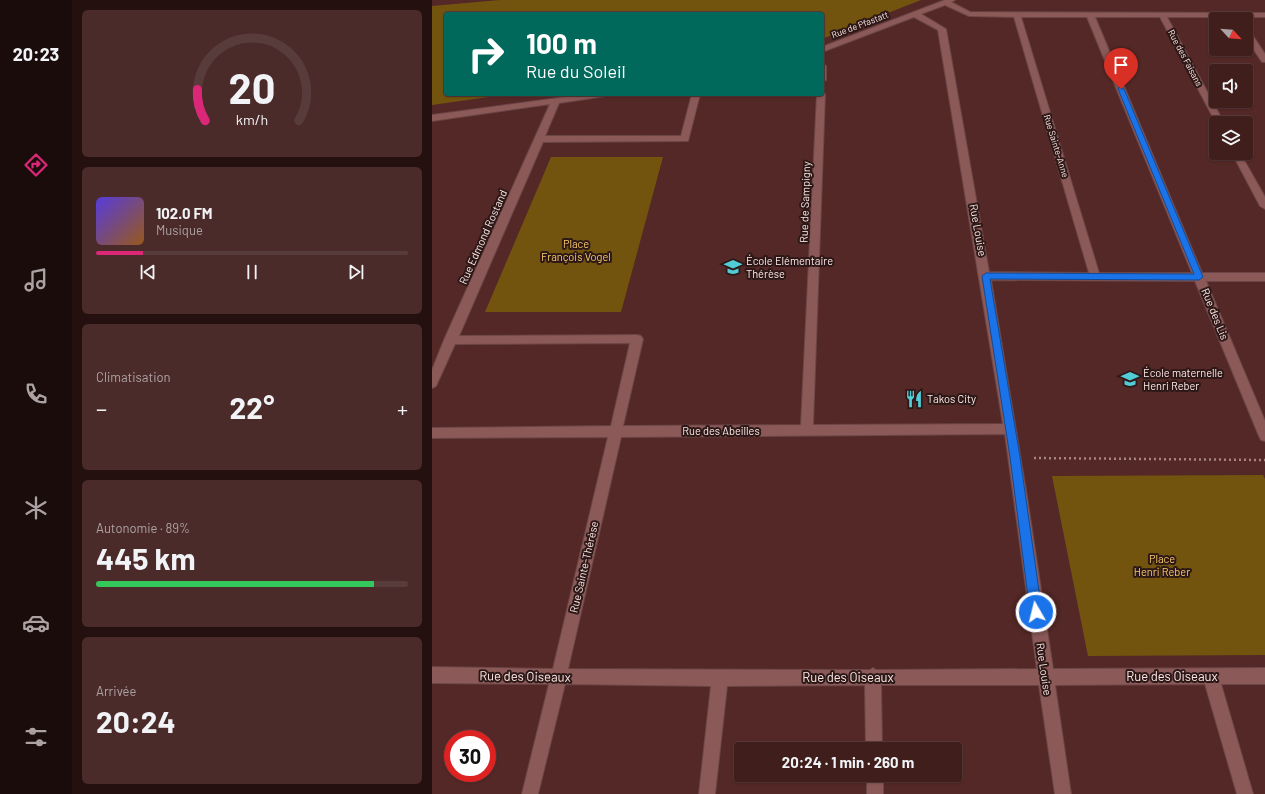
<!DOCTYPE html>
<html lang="fr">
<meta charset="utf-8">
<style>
:root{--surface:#3f1e1c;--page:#4a2b29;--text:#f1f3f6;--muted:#ada2a3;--line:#583c3b;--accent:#db2777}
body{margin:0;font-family:Barlow,sans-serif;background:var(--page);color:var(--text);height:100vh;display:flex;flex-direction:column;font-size:15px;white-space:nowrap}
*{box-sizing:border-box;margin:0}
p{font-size:13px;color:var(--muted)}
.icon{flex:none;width:22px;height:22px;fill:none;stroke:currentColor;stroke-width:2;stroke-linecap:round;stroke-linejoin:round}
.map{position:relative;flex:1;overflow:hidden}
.panel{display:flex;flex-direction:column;gap:10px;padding:10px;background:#23100f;width:360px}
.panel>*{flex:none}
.banner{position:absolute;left:12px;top:12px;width:380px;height:84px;border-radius:4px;box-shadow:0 1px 3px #0004,0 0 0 1px var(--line);background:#00695c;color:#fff;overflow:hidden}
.needle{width:26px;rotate:116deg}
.buttons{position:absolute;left:777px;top:12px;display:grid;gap:8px}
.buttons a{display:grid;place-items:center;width:44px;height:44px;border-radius:4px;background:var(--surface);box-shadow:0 1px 3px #0004,0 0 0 1px var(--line);font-size:20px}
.speed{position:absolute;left:12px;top:730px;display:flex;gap:8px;font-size:20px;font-weight:700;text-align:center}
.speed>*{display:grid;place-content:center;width:52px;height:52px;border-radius:50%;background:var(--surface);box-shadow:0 1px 3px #0004,0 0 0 1px var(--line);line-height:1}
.speed .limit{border:6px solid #d22;background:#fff;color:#111}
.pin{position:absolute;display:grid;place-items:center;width:34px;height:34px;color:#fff;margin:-41px -17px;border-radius:50% 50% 50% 0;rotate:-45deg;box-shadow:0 0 4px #0007}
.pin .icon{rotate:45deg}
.me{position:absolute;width:44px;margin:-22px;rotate:352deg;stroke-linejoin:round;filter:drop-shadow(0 0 3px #0008)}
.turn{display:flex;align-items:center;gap:14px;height:84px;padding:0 16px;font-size:18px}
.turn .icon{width:52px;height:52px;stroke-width:2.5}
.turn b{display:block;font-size:28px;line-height:34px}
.big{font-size:30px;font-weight:700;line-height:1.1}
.panel .card{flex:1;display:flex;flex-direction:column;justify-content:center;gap:6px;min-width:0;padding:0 14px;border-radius:6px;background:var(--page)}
.panel .dial{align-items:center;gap:0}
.dial svg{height:104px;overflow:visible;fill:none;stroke:var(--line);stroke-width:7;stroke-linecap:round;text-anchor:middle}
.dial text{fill:var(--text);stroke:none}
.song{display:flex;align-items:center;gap:12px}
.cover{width:48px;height:48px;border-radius:6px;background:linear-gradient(135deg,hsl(250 70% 55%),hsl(30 70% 35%))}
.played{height:4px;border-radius:2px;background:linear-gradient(90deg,var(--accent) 15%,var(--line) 15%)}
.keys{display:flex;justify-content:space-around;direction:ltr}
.heat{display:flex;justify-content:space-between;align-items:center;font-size:22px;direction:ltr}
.charge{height:6px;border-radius:3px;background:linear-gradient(90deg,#34c759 89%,var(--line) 0)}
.trip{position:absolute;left:302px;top:742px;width:228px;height:40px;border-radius:4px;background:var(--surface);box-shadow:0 1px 3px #0004,0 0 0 1px var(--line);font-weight:700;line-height:40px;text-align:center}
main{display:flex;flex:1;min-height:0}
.tab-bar{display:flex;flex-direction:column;width:72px;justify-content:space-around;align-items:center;background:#190c0b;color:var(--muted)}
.tab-bar .icon{width:28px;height:28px}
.tab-bar .current{color:var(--accent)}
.tab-bar b{font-size:18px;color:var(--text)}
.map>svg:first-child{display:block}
</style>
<main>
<nav class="tab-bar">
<b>20:23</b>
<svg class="icon current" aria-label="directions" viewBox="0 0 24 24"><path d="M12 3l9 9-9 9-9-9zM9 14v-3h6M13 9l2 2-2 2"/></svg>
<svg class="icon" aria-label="music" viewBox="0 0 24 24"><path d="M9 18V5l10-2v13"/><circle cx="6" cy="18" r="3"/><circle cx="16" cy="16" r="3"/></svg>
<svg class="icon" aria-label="phone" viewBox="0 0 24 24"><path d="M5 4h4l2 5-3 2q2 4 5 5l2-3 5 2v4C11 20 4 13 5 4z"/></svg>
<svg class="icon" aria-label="climate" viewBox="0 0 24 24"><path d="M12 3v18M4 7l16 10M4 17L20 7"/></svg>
<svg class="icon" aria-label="car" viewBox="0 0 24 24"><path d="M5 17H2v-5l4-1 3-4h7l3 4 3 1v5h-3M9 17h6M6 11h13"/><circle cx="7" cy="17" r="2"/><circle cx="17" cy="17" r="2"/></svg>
<svg class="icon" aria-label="filters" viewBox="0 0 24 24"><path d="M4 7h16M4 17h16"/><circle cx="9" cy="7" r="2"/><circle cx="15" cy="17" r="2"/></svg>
</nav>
<section class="panel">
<div class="card dial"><svg viewBox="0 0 100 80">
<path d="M14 69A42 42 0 1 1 86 69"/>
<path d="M14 69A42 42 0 0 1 8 45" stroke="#db2777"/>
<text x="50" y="56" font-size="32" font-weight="700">20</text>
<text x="50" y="72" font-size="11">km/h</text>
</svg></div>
<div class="card">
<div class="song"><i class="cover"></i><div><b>102.0 FM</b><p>Musique</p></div></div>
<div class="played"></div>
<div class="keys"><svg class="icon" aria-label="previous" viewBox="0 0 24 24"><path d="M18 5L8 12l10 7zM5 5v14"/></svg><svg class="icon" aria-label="pause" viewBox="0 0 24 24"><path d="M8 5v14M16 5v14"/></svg><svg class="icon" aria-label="next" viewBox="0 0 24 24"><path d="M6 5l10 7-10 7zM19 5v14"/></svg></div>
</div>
<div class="card"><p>Climatisation</p>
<div class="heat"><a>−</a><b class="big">22°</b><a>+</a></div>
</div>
<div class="card"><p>Autonomie · 89%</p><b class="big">445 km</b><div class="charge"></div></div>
<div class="card"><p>Arrivée</p><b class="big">20:24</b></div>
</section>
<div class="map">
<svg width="833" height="794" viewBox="0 0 833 794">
<rect width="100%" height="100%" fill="#542826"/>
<path fill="#72540e" d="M 68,0 L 489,0 L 390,39 L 390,14 L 14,14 L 14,94 L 78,94 L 0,105 L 0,6 Z
M 119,157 L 231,157 L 189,312 L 53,312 Z
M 831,475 L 833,479 L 833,655 L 656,656 L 620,476 Z"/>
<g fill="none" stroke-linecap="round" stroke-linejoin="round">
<g stroke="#6b4647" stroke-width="2">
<path id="minor" d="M 513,0 L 523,0 L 519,2 L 538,12 L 833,13 L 833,17 L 735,17 L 792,123 L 784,123 L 728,17 L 663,17 L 770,273 L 833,273 L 833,281 L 774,281 L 833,421 L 833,441 L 829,440 L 827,436 L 763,281 L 559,280 L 595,497 L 621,669 L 833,668 L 833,684 L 789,684 L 821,794 L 805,794 L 773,684 L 623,685 L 639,794 L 623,794 L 607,685 L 449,685 L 450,749 L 434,749 L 433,685 L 295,686 L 283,794 L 267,794 L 279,686 L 133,684 L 106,794 L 90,794 L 117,684 L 0,683 L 0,667 L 121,669 L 176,437 L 0,438 L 0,428 L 179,426 L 198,343 L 23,344 L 4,386 L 0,388 L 0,370 L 12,340 L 118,104 L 0,121 L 0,115 L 156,94 L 178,94 L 174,96 L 127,103 L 113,136 L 249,136 L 260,94 L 268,94 L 256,141 L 111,142 L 27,336 L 205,335 L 209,336 L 211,339 L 191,426 L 369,425 L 385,94 L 390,94 L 390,92 L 392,92 L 393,94 L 381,425 L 571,424 L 506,30 L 482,17 L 390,52 L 390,47 ZM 513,5 L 537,16 L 582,17 L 657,273 L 557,272 L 514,29 L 489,14 ZM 589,17 L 655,17 L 760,273 L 667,273 ZM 573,434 L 605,669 L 444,670 L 441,668 L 438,670 L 136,669 L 189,437 Z
M 814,30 L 817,30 L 833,54 L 833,62 L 830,62 L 814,38 Z
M 390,64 L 394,66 L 394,80 L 390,82 Z
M 800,153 L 808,153 L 833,197 L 833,209 L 828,206 Z
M 435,775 L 451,775 L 451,794 L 435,794 Z"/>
</g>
<path stroke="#a78482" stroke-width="2.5" stroke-dasharray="2 3" stroke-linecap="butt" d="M 602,458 L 833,460"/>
<use href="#minor" fill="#8b5957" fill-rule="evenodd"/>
</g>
<path fill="#1a73e8" stroke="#114b97" d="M 687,87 L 692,89 L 771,277 L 767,280 L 558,279 L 588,457 L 610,612 L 608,615 L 604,617 L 600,615 L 598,612 L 578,457 L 550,276 L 554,273 L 762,274 L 686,89 Z"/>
<defs>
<g id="school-bare" transform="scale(1.38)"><path d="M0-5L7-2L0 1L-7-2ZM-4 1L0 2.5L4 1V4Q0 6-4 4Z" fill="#52ccd6" stroke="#2c1817" stroke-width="2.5" paint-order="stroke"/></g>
<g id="restaurant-bare" transform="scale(1.38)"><path d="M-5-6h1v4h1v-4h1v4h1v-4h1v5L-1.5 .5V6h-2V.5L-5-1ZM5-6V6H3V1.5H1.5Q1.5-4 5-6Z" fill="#52ccd6" stroke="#2c1817" stroke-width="2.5" paint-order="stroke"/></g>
</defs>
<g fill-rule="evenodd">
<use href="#school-bare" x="301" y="267"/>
<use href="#school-bare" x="698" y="379"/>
<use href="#restaurant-bare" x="482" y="399"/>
</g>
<g text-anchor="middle" stroke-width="4" stroke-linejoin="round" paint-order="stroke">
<g font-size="9" fill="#ffe7e5" stroke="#2c1817">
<text transform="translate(428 25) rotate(-21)" y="3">Rue de Pfastatt</text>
<text transform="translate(753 58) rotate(62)" y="3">Rue des Faisans</text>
<text transform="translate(624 146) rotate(73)" y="3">Rue Sainte-Anne</text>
</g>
<g font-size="11" fill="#ffe7e5" stroke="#2c1817">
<text transform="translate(373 202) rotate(-88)" y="4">Rue de Sampigny</text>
<text transform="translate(546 230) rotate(80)" y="4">Rue Louise</text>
<text transform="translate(51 237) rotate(-66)" y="4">Rue Edmond Rostand</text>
<text transform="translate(783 314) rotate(68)" y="4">Rue des Lis</text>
<text x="289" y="435">Rue des Abeilles</text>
<text transform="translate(152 567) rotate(-77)" y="4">Rue Sainte-Thérèse</text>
<text transform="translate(612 669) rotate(82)" y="4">Rue Louise</text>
</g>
<g font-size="11" fill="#faca6a" stroke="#2c1817">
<text x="144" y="248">Place<tspan x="144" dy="13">François Vogel</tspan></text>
<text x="730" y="563">Place<tspan x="730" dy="13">Henri Reber</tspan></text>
</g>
<g font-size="11" fill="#ffe7e5" stroke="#2c1817" text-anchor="start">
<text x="314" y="265">École Elémentaire<tspan x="314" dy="13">Thérèse</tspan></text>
<text x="711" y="377">École maternelle<tspan x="711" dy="13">Henri Reber</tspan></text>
<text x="495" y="403">Takos City</text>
</g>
<g font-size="13" fill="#ffe7e5" stroke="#2c1817">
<text transform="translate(93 676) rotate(1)" y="5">Rue des Oiseaux</text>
<text x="740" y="681">Rue des Oiseaux</text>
<text x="416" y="682">Rue des Oiseaux</text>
</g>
</g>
</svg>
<div class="buttons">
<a><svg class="needle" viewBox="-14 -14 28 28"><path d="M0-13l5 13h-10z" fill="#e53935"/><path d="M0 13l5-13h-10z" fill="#ada2a3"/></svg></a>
<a><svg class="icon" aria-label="sound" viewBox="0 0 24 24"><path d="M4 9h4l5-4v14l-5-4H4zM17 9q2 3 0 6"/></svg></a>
<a><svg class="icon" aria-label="layers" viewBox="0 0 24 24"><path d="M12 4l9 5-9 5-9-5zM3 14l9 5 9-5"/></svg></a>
</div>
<div class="speed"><div class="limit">30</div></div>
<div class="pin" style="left:689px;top:89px;background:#d93025"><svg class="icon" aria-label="arrive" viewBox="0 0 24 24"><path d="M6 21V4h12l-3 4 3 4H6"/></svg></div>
<svg class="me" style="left:604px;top:612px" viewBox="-20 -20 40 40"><circle r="17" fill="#1a73e8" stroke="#fff" stroke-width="3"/><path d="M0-11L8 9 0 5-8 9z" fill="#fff"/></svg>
<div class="trip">20:24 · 1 min · 260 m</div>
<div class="banner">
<div class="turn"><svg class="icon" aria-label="right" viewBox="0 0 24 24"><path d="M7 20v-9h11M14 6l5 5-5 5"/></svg><div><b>100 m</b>Rue du Soleil</div></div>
</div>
</div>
</main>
